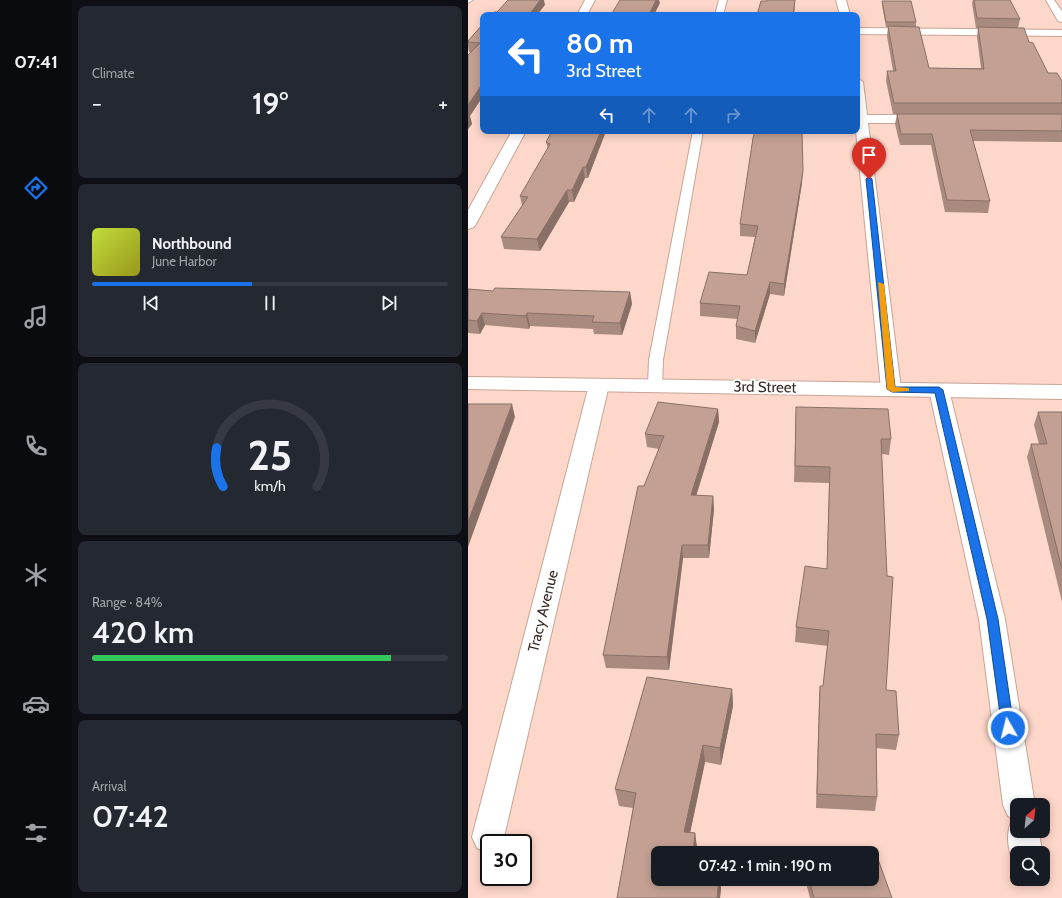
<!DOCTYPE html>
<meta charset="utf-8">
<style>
:root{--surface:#171b24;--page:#242831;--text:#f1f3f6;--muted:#9ea1a6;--line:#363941;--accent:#1a73e8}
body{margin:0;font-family:Cabin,sans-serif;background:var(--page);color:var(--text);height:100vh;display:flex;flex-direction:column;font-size:15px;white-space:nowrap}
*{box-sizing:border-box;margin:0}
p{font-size:13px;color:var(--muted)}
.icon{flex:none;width:22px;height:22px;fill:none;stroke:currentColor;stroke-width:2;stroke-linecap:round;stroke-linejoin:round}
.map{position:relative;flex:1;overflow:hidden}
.details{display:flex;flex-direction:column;gap:6px;padding:6px;background:#0d0f14;width:396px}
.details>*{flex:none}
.top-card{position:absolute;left:12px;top:12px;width:380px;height:122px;border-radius:8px;box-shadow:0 2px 10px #0003;background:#1a73e8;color:#fff;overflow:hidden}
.needle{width:26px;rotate:27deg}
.controls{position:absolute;left:542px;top:798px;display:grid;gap:8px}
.controls a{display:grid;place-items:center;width:40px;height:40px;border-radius:8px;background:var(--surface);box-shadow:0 2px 10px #0003;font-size:20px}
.speed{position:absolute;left:12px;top:834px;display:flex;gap:8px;font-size:20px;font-weight:700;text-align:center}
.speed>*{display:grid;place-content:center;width:52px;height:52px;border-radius:50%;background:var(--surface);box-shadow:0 2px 10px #0003;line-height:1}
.speed .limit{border:2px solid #111;border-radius:6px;background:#fff;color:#111}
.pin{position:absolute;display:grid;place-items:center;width:34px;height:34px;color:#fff;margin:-41px -17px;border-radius:50% 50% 50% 0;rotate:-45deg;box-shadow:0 0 4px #0007}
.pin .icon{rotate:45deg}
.me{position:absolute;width:44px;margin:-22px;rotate:352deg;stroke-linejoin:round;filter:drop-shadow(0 0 3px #0008)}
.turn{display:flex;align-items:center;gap:14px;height:84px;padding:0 20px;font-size:18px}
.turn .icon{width:52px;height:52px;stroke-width:2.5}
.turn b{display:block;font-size:28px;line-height:34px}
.lanes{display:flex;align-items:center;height:38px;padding:0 20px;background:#0003;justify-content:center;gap:20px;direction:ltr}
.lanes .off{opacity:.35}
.big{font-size:30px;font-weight:600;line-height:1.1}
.details .card{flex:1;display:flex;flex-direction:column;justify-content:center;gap:6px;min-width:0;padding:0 14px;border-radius:8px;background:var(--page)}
.details .dial{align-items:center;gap:0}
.dial svg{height:104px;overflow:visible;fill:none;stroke:var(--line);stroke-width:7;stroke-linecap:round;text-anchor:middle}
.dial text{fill:var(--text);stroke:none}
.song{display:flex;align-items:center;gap:12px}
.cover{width:48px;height:48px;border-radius:6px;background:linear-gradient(135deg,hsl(70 70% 55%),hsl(60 70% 35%))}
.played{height:4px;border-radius:2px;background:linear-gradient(90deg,var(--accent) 45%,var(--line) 45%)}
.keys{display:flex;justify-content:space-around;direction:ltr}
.heat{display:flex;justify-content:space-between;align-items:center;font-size:22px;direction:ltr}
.charge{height:6px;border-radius:3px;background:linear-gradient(90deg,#34c759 84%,var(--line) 0)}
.trip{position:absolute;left:183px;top:846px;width:228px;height:40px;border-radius:8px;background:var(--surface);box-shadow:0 2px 10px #0003;font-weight:600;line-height:40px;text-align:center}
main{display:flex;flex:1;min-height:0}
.tab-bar{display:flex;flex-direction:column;width:72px;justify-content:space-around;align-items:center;background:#090b0e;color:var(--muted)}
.tab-bar .icon{width:28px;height:28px}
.tab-bar .on{color:var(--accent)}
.tab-bar b{font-size:18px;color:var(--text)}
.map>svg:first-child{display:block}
</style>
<main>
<nav class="tab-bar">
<b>07:41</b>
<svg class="icon on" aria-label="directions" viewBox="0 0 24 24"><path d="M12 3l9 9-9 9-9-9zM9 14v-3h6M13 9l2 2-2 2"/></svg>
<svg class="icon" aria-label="music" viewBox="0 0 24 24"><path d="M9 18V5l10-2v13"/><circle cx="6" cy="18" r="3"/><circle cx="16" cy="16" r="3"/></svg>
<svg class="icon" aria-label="phone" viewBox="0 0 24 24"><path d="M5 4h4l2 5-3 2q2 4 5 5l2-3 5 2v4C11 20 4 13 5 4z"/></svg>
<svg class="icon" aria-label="climate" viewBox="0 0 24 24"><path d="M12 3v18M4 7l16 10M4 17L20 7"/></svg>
<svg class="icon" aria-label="car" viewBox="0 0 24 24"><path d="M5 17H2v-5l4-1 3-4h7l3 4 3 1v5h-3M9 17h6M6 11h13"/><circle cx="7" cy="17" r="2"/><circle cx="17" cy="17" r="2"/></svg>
<svg class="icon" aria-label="filters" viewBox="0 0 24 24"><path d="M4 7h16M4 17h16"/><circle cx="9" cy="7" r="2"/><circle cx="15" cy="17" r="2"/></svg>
</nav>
<section class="details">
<div class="card"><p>Climate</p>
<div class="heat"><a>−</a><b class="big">19°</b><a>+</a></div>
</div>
<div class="card">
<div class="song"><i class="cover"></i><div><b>Northbound</b><p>June Harbor</p></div></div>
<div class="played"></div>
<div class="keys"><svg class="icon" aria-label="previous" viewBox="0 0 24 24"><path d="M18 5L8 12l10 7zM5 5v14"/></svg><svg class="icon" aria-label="pause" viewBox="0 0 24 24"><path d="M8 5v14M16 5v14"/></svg><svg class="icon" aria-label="next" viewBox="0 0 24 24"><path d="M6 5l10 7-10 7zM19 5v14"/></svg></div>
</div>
<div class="card dial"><svg viewBox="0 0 100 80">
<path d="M14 69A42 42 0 1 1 86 69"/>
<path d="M14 69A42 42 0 0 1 9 39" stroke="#1a73e8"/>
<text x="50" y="56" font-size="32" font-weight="700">25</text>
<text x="50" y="72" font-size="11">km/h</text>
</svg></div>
<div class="card"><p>Range · 84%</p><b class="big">420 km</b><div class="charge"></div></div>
<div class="card"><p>Arrival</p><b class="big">07:42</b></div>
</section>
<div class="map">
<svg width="594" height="898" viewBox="0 0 594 898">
<rect width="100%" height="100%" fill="#fdd7c9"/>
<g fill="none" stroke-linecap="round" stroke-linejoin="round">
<g stroke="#c8a497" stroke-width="2">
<path id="lane" d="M 0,0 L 5,0 L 0,3 Z
M 251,0 L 259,0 L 255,15 L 247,15 Z
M 225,131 L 235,131 L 195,360 L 194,386 L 192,389 L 182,389 L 180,386 L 181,360 Z"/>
</g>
<g stroke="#c8a497" stroke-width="2">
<path id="street" d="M 117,0 L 127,0 L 119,15 L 109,15 Z
M 368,0 L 378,0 L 382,15 L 372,15 Z
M 578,0 L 586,0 L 594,11 L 594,22 L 590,21 Z
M 389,28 L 594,30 L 594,36 L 389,34 Z
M 389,78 L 395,82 L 399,115 L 459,115 L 464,116 L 466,119 L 464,122 L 459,123 L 400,123 L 433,389 L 430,394 L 423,395 L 416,394 L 413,389 L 388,131 Z
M 44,131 L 58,131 L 8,224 L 6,227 L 0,229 L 0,210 Z
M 131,379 L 138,380 L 141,385 L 36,837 L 34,843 L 21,843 L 20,853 L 9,848 L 4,837 L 121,385 L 124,380 Z
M 471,384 L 478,385 L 481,390 L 537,619 L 567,805 L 549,805 L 549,831 L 571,831 L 574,853 L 549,853 L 549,866 L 546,865 C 540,849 537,835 544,820 L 546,819 L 540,816 L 535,805 L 511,619 L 461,390 L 464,385 Z"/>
</g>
<g stroke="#c8a497" stroke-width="2">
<path id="secondary" d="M 0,377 L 594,385 L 594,399 L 0,389 Z"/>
</g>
<use href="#lane" fill="#fff" fill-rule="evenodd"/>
<use href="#street" fill="#fff" fill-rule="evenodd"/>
<use href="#secondary" fill="#fff" fill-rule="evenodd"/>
</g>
<path fill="#a98a7e" d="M 505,0 L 542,0 L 552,19 L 550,28 L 561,42 L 580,73 L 594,81 L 594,114 L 425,114 L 418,81 L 419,71 L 425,71 L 419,36 L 420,27 L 418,27 L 414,5 L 414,1 L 448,22 L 448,27 L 461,68 L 513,68 L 509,37 L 510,28 L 508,28 L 504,3 Z
M 15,24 L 15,96 L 2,116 L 4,124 L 0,129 L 0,55 L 3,52 L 1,52 L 0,47 L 0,41 Z
M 429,114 L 594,114 L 594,142 L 505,141 L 522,201 L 520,213 L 477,212 L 463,145 L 432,145 L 427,124 Z
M 138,131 L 120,178 L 117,178 L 106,202 L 101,202 L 72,251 L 36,249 L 33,237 L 54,206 L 52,196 L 80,149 L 78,142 Z
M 334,183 L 316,296 L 302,294 L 287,343 L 268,339 L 268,326 L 270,319 L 232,316 L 232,303 L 279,275 L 287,237 L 272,236 L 272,224 Z
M 0,289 L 25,291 L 162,292 L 164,304 L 154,335 L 126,334 L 125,329 L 62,326 L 61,329 L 17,325 L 12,334 L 0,333 Z
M 328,407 L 423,439 L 421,455 L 414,454 L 418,690 L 431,735 L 428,750 L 408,748 L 409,797 L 407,811 L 348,808 L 351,701 L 352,686 L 355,686 L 360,646 L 327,642 L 328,627 L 359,569 L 361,483 L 326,482 Z
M 250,409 L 251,422 L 228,496 L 245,496 L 246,509 L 241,558 L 215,558 L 201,670 L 138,668 L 135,655 L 176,486 L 191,449 L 179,447 L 177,434 Z
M 570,412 L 594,412 L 594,602 L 559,457 L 563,444 L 571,444 L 566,425 Z
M 179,677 L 264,689 L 265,706 L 253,765 L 237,762 L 222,832 L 227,833 L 229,848 L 229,853 L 190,853 L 190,879 L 252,879 L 253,888 L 252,898 L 149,898 L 165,808 L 151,806 L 147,789 Z
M 337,879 L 404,879 L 424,898 L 342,898 Z"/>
<path fill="#897067" d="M 72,0 L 76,0 L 77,5 L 69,15 L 61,15 Z
M 188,0 L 191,0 L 192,3 L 186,15 L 181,15 Z
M 327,0 L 327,4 L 326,15 L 325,15 Z
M 15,83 L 15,96 L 2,116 L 4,124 L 0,129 L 0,105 Z
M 133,131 L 138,131 L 120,178 L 118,167 Z
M 115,167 L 117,178 L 106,202 L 104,190 Z
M 335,171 L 334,183 L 316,296 L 316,284 Z
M 99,190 L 101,202 L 72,251 L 69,239 Z
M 302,282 L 302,294 L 287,343 L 287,331 Z
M 162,292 L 164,304 L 154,335 L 152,323 Z
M 14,313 L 17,325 L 12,334 L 9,321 Z
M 59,313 L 62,326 L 61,329 L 58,316 Z
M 44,404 L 47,417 L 0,547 L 0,522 Z
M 250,409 L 251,422 L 224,509 L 223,495 Z
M 245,496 L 246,509 L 241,558 L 240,545 Z
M 214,545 L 215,558 L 201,670 L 199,657 Z
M 264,689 L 265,706 L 253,765 L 252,748 Z
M 235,745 L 237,762 L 219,848 L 216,832 Z
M 227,833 L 229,848 L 229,853 L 225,853 Z
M 251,879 L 252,879 L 253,888 L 252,898 L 249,898 Z"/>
<path fill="#c4a093" stroke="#897067" d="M 40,0 L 72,0 L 61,15 L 23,15 L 26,12 L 29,12 Z
M 152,0 L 188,0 L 181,15 L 143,15 Z
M 299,0 L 327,0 L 325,15 L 289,15 L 293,1 L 299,1 Z
M 506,0 L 542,0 L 552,19 L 509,18 Z
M 414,1 L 443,1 L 448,22 L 418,22 Z
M 15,24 L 15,83 L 0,105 L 0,55 L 12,43 L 0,42 L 0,41 Z
M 420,26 L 451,27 L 461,68 L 516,69 L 510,27 L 556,28 L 561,42 L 565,43 L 580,73 L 589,73 L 594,81 L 594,103 L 426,103 L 419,71 L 428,71 Z
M 429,114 L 594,114 L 594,131 L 502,130 L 522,201 L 479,200 L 464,134 L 433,134 Z
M 84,131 L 133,131 L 118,167 L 115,167 L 104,190 L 99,190 L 69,239 L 33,237 L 60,197 L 52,196 L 82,144 L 78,142 Z
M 287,131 L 334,131 L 335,171 L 316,284 L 302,282 L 287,331 L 268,326 L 272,306 L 232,303 L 241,272 L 279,275 L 290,226 L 272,224 L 285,138 Z
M 27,288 L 162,292 L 152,323 L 124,322 L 126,316 L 59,313 L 58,316 L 14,313 L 9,321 L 0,320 L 0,289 L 25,291 Z
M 190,402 L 250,409 L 223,495 L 245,496 L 240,545 L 214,545 L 199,657 L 135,655 L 170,486 L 176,486 L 196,436 L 177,434 Z
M 0,404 L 44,404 L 0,522 Z
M 328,407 L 420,409 L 423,439 L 413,439 L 419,576 L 425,577 L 418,690 L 428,691 L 431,735 L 408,734 L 409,797 L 349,794 L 352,686 L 355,686 L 361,631 L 328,627 L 337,566 L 359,569 L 362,467 L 327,466 Z
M 570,412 L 594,412 L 594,569 L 563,444 L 579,444 Z
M 179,677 L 264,689 L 252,748 L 235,745 L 216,832 L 227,833 L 225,853 L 190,853 L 190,879 L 251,879 L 249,898 L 149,898 L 168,793 L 147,789 Z
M 406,848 L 424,898 L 346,898 L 341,879 L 404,879 L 404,853 L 387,853 Z"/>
<path fill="#1a73e8" stroke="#114b97" d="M 401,177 L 404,179 L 427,387 L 471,387 L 475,390 L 530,619 L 546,728 L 544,732 L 540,733 L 536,732 L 534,728 L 519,619 L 467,393 L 424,392 L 419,389 L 398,179 Z"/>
<path fill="#f59e0b" d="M 410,282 L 416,284 L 427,387 L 441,388 L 441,391 L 424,392 L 419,389 Z"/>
<g text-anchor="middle" stroke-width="4" stroke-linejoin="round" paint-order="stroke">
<g font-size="15" fill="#382a25" stroke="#fff">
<text transform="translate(297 387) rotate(1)" y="5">3rd Street</text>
<text transform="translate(75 611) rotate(-76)" y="5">Tracy Avenue</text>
</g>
</g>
</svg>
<div class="controls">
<a><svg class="needle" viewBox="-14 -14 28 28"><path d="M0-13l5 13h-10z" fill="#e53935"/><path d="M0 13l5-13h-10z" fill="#9ea1a6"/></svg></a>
<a><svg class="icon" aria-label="search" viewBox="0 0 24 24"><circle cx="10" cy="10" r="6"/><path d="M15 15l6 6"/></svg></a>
</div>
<div class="speed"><div class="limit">30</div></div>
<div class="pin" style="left:401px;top:179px;background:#d93025"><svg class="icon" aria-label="arrive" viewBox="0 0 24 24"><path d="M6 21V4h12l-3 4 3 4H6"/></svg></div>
<svg class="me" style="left:540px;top:728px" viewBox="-20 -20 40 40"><circle r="17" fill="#1a73e8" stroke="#fff" stroke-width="3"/><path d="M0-11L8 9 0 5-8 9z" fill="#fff"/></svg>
<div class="trip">07:42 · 1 min · 190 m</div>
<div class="top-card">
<div class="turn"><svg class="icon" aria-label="left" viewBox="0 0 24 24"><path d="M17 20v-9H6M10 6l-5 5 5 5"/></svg><div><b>80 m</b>3rd Street</div></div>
<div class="lanes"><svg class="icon" aria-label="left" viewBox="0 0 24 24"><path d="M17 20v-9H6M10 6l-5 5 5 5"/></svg><svg class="icon off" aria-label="ahead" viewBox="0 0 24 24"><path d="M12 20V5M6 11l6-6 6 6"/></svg><svg class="icon off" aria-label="ahead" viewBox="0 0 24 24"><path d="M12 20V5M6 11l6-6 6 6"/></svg><svg class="icon off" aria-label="right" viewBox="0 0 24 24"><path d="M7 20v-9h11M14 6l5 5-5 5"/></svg></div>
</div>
</div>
</main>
